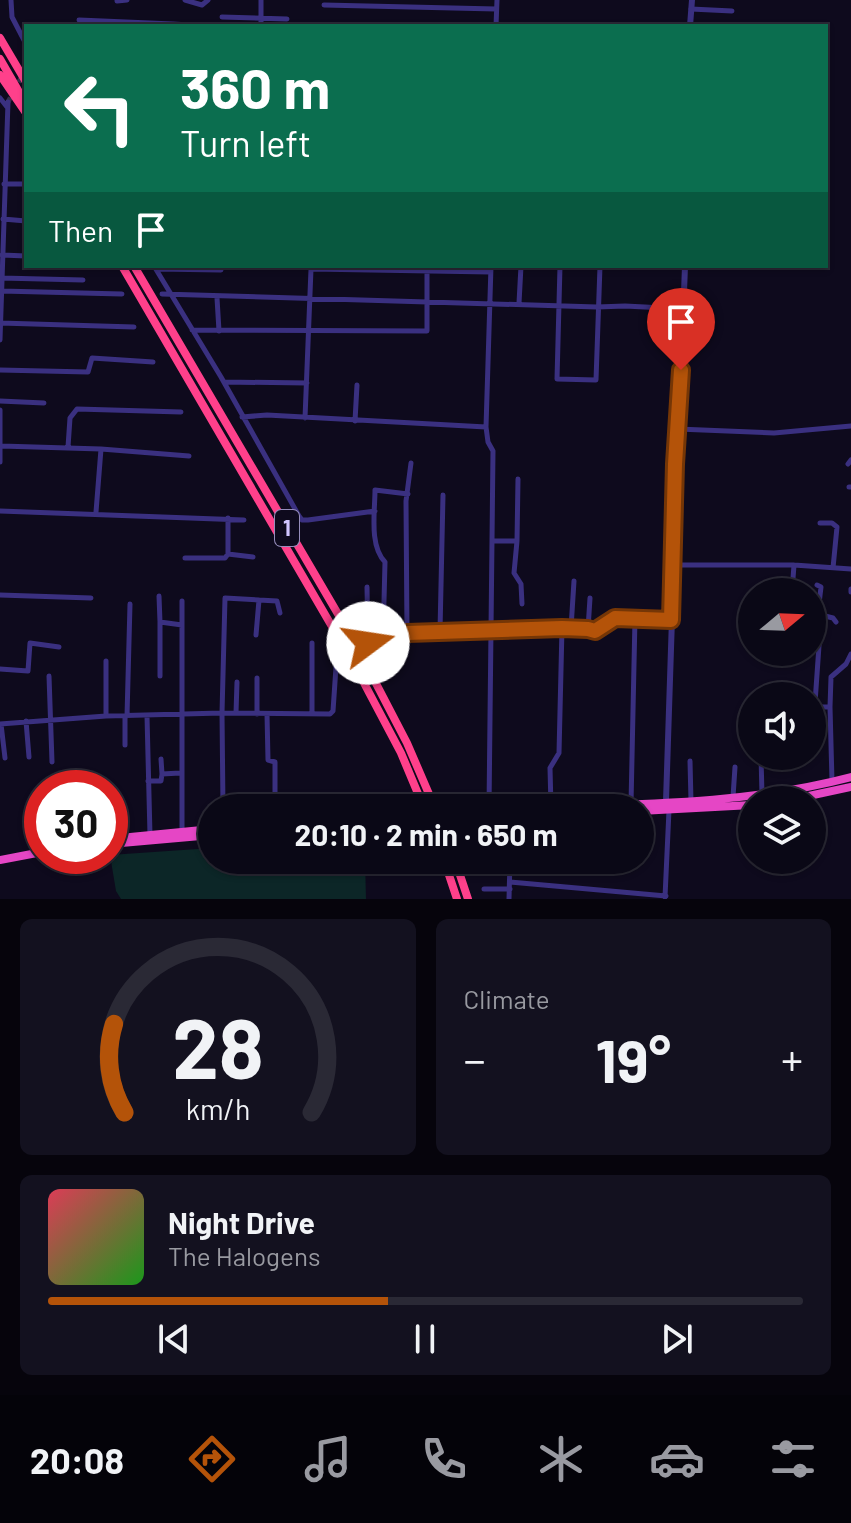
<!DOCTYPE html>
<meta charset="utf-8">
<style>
:root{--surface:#0a0816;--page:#13111f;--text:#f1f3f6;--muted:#999aa1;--line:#2a2935;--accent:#b45309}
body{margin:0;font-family:Barlow,sans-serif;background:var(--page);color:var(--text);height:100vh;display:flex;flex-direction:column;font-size:30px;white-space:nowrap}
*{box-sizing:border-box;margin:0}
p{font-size:26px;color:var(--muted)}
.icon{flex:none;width:44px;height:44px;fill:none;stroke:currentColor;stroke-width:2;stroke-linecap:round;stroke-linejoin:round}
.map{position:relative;height:899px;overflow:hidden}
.side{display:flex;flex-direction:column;gap:20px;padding:20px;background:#06040c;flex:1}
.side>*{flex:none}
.guide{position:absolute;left:24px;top:24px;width:804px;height:244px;border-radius:0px;box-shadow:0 2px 6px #0004,0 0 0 2px var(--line);background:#0b6e4f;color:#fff;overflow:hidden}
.needle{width:52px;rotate:71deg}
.controls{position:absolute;left:738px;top:578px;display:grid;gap:16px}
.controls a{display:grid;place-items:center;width:88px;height:88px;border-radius:50%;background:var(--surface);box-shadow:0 2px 6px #0004,0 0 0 2px var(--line);font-size:40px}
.speed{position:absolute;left:24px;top:770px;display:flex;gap:16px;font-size:40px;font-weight:700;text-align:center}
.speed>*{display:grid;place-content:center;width:104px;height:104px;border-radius:50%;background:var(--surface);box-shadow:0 2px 6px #0004,0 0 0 2px var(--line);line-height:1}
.speed .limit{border:12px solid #d22;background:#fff;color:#111}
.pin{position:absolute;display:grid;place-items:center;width:68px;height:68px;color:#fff;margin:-82px -34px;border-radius:50% 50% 50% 0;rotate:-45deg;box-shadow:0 0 8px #0007}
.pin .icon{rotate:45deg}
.me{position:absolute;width:88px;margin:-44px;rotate:76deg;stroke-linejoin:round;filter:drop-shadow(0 0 6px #0008)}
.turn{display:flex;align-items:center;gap:28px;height:168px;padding:0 24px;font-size:36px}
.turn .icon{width:104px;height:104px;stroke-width:2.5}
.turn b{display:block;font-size:56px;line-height:68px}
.then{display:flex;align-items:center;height:76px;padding:0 24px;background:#0003;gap:16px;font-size:30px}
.big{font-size:60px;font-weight:700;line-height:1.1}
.side .widget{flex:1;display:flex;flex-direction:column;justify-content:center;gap:12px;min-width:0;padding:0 28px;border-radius:12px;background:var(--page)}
.side .dial{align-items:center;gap:0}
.dial svg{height:208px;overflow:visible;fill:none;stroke:var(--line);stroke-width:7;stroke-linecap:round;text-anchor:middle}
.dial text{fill:var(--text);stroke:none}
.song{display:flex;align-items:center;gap:24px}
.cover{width:96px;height:96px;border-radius:12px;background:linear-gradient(135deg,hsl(350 70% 55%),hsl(120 70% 35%))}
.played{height:8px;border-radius:4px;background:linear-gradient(90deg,var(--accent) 45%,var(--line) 45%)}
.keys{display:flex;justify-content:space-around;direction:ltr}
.heat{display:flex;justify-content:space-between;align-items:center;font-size:44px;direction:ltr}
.side .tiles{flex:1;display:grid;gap:20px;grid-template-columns:1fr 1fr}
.widget:last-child{grid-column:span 2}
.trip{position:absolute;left:198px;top:794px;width:456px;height:80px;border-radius:40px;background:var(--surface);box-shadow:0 2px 6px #0004,0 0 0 2px var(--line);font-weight:700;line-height:80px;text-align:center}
.tabs{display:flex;height:128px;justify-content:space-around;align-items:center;background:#040309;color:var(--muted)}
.tabs .icon{width:56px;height:56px}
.tabs .selected{color:var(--accent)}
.tabs b{font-size:36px;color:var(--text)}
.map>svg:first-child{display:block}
</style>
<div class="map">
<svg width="851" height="899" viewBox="0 0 851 899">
<rect width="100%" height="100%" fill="#0e0a1d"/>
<path fill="#0c2627" d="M 212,848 L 212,860 L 365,860 L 366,899 L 121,899 L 116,891 L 110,855 Z"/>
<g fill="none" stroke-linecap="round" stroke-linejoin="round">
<path stroke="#352f4a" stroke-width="5" stroke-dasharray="5 2.5" stroke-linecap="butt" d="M 8,102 L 26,69
M 336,667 L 367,644"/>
<path stroke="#3a3080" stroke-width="5" d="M 11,0 L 12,17 L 26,44
M 185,0 L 202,5 L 208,0
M 261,0 L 261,26
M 117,1 L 127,0
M 324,5 L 496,9
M 691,9 L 732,11
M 222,17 L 287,19
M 79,20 L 173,24 L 173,26
M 173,24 L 205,26
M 496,26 L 497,0
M 0,98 L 7,107
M 4,184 L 26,184
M 3,219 L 26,221
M 2,255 L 26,256
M 154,266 L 221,377 L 299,516 L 302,520 L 308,520 L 375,511
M 560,266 L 557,379 L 596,380 L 600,266
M 157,269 L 221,270
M 1,278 L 83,280
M 1,291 L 122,294
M 162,294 L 597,307 L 625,306 L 684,309
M 217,298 L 219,331
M 519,303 L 521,266
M 0,323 L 134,327
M 192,330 L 427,331 L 427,270
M 0,340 L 8,102
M 0,370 L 88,372 L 92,358 L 153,362
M 224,382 L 307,383
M 0,401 L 44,403
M 0,410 L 0,462
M 242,417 L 267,415 L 486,427 L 488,442 L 493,451 L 489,808
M 305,418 L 311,269 L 491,272
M 355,421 L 357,385
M 486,427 L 491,266
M 678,429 L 774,433 L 851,426
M 1,446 L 101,449 L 96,512
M 68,447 L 70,418 L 77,409 L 181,412
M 101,449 L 189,456
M 848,464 L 851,460
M 849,487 L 851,487
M 0,511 L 244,520
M 228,518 L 228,554 L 253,557
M 820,523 L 832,523 L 837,527 L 833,568
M 493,541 L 517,541 L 518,479
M 517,541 L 514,573 L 521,584 L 522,604
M 185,558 L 225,558 L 228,554
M 672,565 L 794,565 L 851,569
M 817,585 L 821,587 L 819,604 L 825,616 L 833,618 L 836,622
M 367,587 L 368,643
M 851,589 L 851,592
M 792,592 L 794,565
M 0,595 L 91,598
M 159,596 L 160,622 L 182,625
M 259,600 L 277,601 L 280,613
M 182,601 L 182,831
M 812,617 L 821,617 L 815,703 L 820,707 L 830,707
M 571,628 L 574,581
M 588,629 L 590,598
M 440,631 L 443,495
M 407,633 L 406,501 L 411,463
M 383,640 L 385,562 C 369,546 375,511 375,490 L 408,494
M 312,643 L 312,712
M 367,644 L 395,639 L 407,633 L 562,628 L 588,629 L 595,631 L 615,618 L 671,620
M 0,669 L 28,671 L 30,643 L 59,647
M 49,676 L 52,762
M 160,676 L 160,622
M 236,713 L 237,682
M 257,714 L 257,678
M 267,714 L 268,760 L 275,762 L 275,808
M 106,716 L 106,661
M 125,716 L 125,745
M 127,716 L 130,604
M 147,716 L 150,835
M 26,721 L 29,757
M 0,724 L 106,716 L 222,713 L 330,714 L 333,711 L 336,667
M 1,724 L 5,758
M 761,756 L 762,795
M 161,759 L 162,774
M 690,761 L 691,801
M 148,781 L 161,781 L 162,774 L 180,773
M 832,781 L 830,707 L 831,677 L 846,664 L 851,654
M 733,797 L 735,767
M 631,804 L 635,618
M 551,807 L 550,768 L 559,753 L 562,628
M 223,808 L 222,713 L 225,598 L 259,600 L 256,635
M 478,860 L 486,860
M 510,882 L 666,896
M 484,889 L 510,889
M 665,897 L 669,810
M 509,899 L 510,860"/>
<path stroke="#3a3080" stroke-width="6" d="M 690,26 L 692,0
M 666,801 C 671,623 678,444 685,266"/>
<path stroke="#e546c5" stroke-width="8" d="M 790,800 L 851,787
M 524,808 C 633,804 745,805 851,777
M 640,811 L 752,805
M 110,839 L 212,829
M 110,844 L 212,835
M 0,860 L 42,852"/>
<path stroke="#ff408b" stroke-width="8" d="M 0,38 L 26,82
M 0,59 L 26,104
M 0,75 L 26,113
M 122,266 L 355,666 L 401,753 L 424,808
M 134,266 L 355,643 L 407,743 L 435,808
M 444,860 L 457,899
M 455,860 L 468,899"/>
</g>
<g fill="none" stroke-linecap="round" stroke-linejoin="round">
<g stroke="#753606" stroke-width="20">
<path id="route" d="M 368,643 L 395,639 L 407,633 L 562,628 L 588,629 L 595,631 L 615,618 L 671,620 L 675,464 L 681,370"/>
</g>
<use href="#route" stroke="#b45309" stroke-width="14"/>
</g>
<g text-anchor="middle" stroke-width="8" stroke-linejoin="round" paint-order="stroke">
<rect fill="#0e0a1d" stroke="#968dbb" stroke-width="2" x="275" y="510" width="24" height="36" rx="6"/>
<g font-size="22" font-weight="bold" fill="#d1c5ff">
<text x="287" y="536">1</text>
</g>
</g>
</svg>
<div class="controls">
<a><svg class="needle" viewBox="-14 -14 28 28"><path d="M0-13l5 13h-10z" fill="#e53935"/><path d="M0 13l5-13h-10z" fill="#999aa1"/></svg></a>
<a><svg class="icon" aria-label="sound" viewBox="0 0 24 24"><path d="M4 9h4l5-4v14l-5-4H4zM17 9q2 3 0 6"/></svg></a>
<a><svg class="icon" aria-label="layers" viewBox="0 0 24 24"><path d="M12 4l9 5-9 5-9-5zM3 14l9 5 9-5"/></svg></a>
</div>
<div class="speed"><div class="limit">30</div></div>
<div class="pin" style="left:681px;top:370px;background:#d93025"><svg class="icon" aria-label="arrive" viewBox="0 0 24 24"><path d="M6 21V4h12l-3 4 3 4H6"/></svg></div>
<svg class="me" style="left:368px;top:643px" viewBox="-20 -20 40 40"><circle r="19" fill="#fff"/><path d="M0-13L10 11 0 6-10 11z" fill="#b45309"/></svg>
<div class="trip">20:10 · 2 min · 650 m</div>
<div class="guide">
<div class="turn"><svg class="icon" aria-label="left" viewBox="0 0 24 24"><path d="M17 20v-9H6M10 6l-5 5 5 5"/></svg><div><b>360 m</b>Turn left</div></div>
<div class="then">Then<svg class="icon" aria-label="arrive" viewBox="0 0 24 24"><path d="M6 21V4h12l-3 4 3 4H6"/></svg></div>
</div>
</div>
<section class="side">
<div class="tiles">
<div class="widget dial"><svg viewBox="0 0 100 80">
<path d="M14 69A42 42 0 1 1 86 69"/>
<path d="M14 69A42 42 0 0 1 10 35" stroke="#b45309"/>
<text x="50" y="56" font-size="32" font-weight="700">28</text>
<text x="50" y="72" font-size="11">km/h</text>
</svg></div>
<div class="widget"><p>Climate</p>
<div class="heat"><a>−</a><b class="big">19°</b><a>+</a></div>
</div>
<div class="widget">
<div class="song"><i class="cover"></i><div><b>Night Drive</b><p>The Halogens</p></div></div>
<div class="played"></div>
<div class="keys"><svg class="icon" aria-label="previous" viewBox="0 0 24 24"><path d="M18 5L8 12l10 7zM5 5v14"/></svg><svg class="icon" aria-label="pause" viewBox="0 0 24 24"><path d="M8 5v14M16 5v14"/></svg><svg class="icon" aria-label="next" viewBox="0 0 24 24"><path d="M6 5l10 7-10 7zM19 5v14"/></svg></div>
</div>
</div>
</section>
<nav class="tabs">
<b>20:08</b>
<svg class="icon selected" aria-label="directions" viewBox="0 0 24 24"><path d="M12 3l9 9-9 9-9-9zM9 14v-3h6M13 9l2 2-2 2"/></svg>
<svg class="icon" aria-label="music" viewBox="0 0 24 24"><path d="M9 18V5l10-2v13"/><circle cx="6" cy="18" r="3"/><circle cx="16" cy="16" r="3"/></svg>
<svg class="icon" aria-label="phone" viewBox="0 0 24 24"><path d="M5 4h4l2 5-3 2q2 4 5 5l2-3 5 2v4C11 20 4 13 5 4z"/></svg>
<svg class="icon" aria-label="climate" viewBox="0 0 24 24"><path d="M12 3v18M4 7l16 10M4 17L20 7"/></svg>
<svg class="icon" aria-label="car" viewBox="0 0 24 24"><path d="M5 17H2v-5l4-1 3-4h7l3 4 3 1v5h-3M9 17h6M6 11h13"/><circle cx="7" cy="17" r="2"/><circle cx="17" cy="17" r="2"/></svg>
<svg class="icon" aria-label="filters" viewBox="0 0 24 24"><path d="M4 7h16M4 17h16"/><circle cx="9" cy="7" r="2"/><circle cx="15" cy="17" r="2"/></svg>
</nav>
